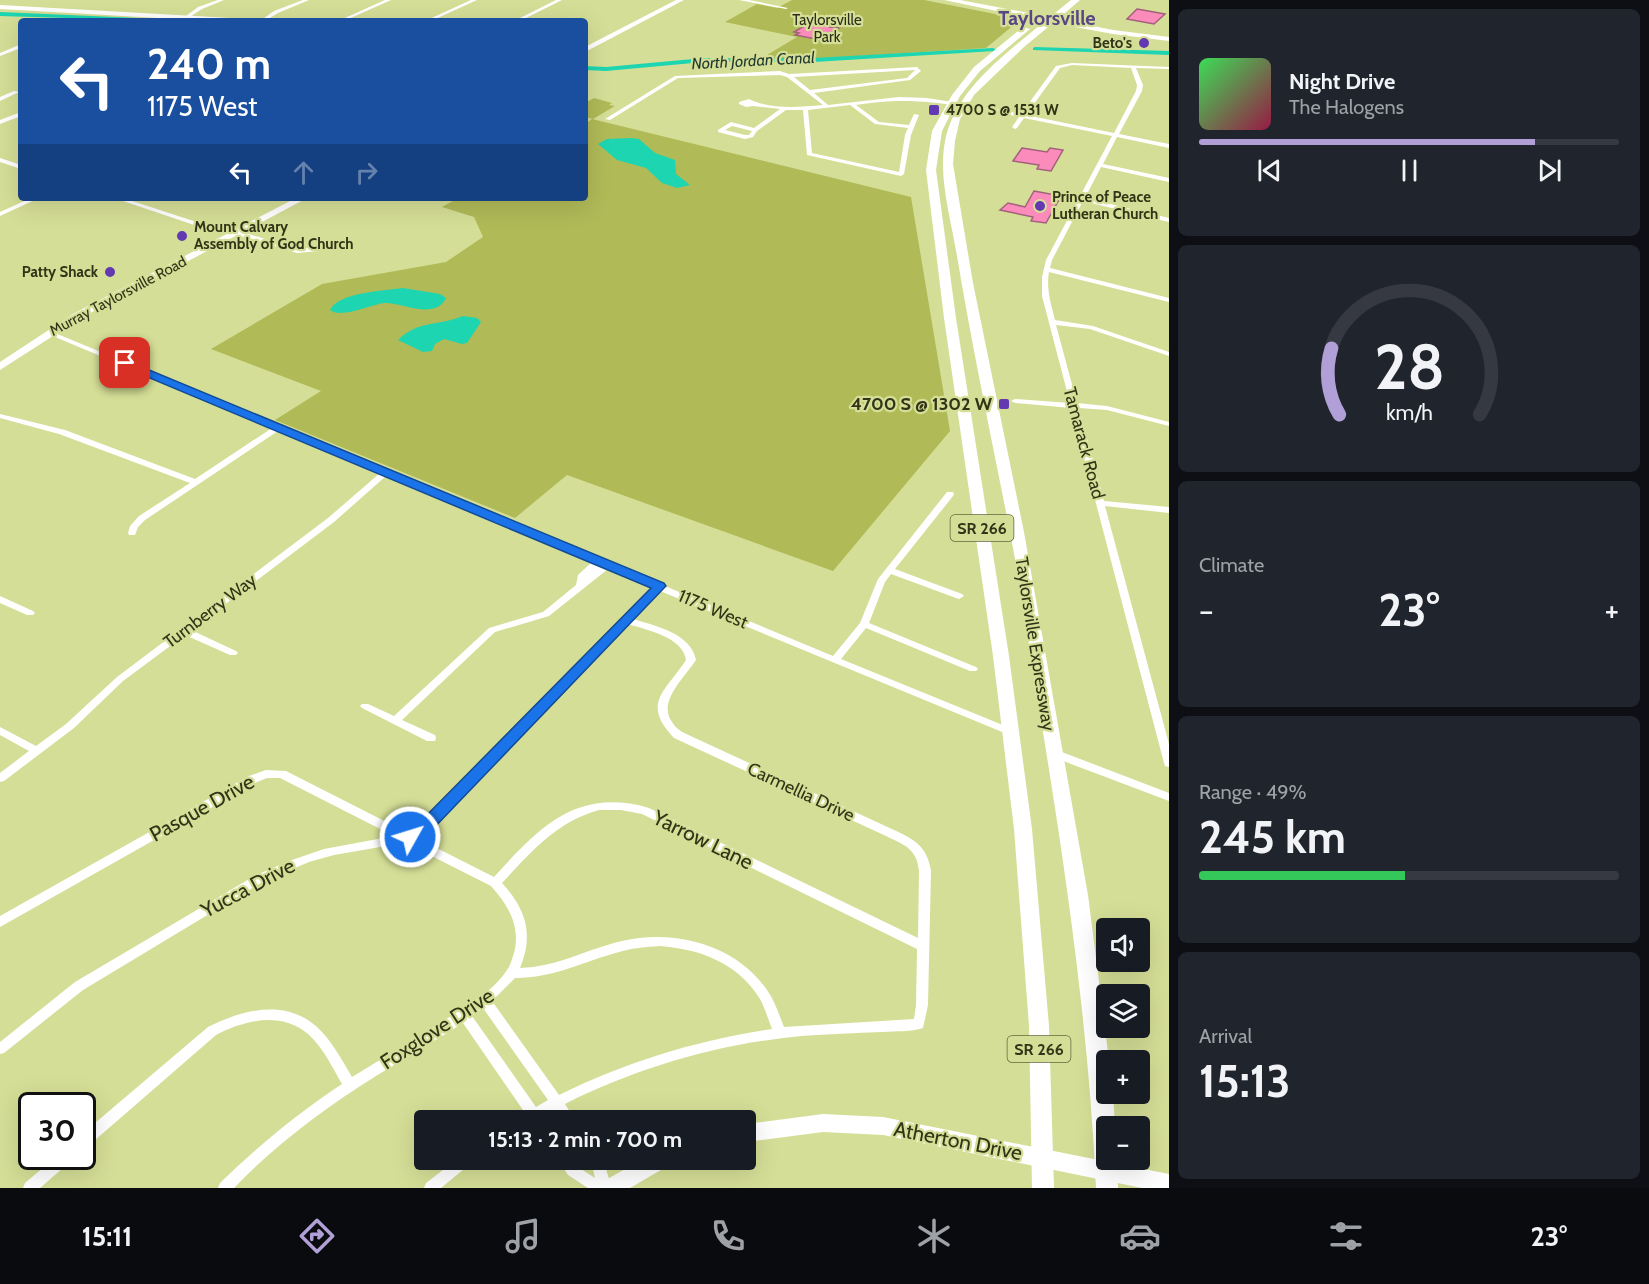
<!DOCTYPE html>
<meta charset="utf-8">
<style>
:root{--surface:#171b24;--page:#20242c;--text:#f1f3f6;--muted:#9ea1a6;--line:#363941;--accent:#b19fd7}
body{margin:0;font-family:Cabin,sans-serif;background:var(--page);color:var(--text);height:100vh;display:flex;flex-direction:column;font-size:22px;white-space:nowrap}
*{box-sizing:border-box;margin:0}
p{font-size:20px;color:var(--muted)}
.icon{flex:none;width:33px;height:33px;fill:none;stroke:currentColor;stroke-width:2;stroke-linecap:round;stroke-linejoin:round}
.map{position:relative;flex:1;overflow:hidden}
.sheet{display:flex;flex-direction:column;gap:9px;padding:9px;background:#0d0f14;width:480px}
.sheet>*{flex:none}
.top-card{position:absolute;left:18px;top:18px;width:570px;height:183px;border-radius:6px;box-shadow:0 6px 24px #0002;background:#1a4fa0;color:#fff;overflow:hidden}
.tools{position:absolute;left:1096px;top:918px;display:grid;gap:12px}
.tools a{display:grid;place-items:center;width:54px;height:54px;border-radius:6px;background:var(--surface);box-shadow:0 6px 24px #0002;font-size:30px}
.speed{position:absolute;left:18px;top:1092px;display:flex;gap:12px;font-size:30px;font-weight:700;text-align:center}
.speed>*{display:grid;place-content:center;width:78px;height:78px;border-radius:50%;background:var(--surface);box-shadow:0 6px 24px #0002;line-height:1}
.speed .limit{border:3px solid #111;border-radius:9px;background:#fff;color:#111}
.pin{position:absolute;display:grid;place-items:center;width:51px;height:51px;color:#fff;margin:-26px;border-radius:12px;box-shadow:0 3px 9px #0006}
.me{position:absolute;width:66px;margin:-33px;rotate:51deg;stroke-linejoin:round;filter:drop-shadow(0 0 4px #0008)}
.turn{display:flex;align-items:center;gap:21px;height:126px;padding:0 30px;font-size:27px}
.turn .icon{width:78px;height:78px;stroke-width:2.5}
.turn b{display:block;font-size:42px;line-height:51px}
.lanes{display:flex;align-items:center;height:57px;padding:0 30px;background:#0003;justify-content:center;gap:30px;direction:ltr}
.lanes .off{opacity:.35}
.big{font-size:45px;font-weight:700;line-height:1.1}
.sheet .tile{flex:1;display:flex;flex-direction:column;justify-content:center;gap:9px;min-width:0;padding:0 21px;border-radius:9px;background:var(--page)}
.sheet .dial{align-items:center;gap:0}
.dial svg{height:156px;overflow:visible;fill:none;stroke:var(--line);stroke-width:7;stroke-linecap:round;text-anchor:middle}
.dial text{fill:var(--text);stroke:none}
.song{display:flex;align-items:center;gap:18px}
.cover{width:72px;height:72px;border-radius:9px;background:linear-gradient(135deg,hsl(130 70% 55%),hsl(340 70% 35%))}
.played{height:6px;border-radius:3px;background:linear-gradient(90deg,var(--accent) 80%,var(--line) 80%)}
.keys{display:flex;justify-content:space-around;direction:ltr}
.heat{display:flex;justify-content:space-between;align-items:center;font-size:33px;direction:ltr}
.charge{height:9px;border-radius:4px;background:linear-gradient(90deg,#34c759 49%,var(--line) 0)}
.trip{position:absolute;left:414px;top:1110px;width:342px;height:60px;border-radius:6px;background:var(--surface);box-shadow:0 6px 24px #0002;font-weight:700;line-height:60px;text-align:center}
.tab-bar{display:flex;height:96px;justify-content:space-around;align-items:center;background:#090b0e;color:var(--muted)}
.tab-bar .icon{width:42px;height:42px}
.tab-bar .active{color:var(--accent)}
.tab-bar b{font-size:27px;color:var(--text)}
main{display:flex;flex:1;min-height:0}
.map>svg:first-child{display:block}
</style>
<main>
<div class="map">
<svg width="1169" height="1188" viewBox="0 0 1169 1188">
<rect width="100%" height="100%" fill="#d5de96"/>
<path fill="#b0ba57" d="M 792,0 L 924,0 L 1021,19 L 986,48 L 814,59 L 762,58 L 797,37 L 725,22 L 757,4 L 777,8 Z
M 594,98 L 612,103 L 609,105 L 615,106 L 593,119 L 585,117 L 585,103 Z
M 592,119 L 911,197 L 950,431 L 833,571 L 567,475 L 515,518 L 275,420 L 321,391 L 211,349 L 322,284 L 446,262 L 483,237 L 474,217 L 442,207 L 458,198 L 585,198 L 585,124 Z"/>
<path fill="#1dd5b1" d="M 632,138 L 639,139 L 655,153 L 675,160 L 676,174 L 690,185 L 677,188 L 662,183 L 646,168 L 617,160 L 598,144 L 607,139 Z
M 403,288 L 440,294 L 446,298 C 435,321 402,302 384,303 C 370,305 340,319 330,310 C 339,292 383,291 403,288 Z
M 463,316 L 477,318 L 481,322 L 467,343 L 462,344 L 444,339 L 435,344 L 432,351 L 423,352 L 398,340 C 418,320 439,326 463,316 Z"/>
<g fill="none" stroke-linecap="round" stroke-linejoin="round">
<path fill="#1dd5b1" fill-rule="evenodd" d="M 0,12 L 161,19 L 164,21 L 0,16 Z
M 1035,47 L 1169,51 L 1169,55 L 1033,50 L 1033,48 Z
M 993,48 L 995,49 L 995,51 L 814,62 L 704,62 L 606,71 L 585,70 L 585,66 L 606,67 L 704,58 L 814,58 Z"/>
</g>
<path fill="#fa8bba" stroke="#a3607b" stroke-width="1.5" d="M 1137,9 L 1165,14 L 1154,24 L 1127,19 Z
M 815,20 L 835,23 L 830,27 L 839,28 L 821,40 L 795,35 L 799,33 L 794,32 Z
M 1022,148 L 1047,152 L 1050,148 L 1063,150 L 1051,171 L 1037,169 L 1039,165 L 1013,161 Z
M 1034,191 L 1061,196 L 1046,223 L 1031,221 L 1033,217 L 1000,210 L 1008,203 L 1025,207 Z"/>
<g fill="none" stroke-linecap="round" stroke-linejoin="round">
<path fill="#fff" fill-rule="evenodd" d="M 218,0 L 224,0 L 202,9 L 190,17 L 186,16 L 198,7 Z
M 303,0 L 309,0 L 278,13 L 265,21 L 260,21 L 274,11 Z
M 385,0 L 391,0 L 344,21 L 338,21 Z
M 471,0 L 477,0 L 431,21 L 425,21 Z
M 556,0 L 562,0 L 520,21 L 514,21 Z
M 739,0 L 749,0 L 788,8 L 786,9 Z
M 19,45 L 21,45 L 21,48 L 0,56 L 0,53 Z
M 1072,63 L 1169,67 L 1169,69 L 1136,68 L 1143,85 L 1142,91 L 1119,134 L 1169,144 L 1169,148 L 1117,137 L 1103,164 L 1169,178 L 1169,182 L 1101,167 L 1085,198 L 1169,218 L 1169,222 L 1083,201 L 1052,260 L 1050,268 L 1169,298 L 1169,302 L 1049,272 C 1046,289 1051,304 1055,320 L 1093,326 L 1169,352 L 1169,356 L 1090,329 L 1056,325 L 1077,403 L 1107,406 L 1169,422 L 1169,426 L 1107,410 L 1079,408 L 1104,501 L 1169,507 L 1169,513 L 1105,506 L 1169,744 L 1169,767 L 1165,766 L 1164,763 L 1071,408 L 1015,403 L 1011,401 L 1015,399 L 1070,403 L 1042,296 L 1042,277 L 1046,260 L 1112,136 L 1024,118 L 1017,128 L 1015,129 L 1012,127 L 1019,117 L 985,109 L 988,107 L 1021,114 L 1056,66 ZM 1072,65 L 1131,68 L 1137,85 L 1136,91 L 1114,133 L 1026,115 L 1060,68 Z
M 917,67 L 921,71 L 910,80 L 814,93 L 828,105 L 899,97 L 927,98 L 965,104 L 966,105 L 963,107 C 923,100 896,99 856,105 L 879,122 L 909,125 L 914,114 L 919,115 L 911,135 L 904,174 L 901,176 L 807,155 L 803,110 L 786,110 L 757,131 L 753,137 L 745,139 L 718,132 L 718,130 L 731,122 L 754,128 L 780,109 L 753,106 L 746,107 L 739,104 L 739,102 L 749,99 C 771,110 799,107 823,105 L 787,77 L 780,75 L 678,78 L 610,120 L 605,119 L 675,76 L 780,71 L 789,74 ZM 915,70 L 907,78 L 810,90 L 794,77 ZM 850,105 L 875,124 L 908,128 L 905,135 L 899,172 L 812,153 L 808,110 ZM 732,126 L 752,131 L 749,135 L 745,135 L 725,130 Z
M 14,91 L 19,92 L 0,101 L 0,97 Z
M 21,112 L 21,116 L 0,124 L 0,120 Z
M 0,158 L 21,165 L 21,169 L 0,162 Z
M 31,198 L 39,198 L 0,216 L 0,212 Z
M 114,198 L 123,198 L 221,230 L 246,233 L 297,249 L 319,247 L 322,249 L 319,251 L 297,253 L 245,237 L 218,233 Z
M 50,331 L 278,425 L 282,425 L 283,427 L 607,562 L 611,562 L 612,564 L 833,656 L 860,623 L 878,579 L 947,492 L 953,492 L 954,494 L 953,496 L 895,569 L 962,594 L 964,596 L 959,599 L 956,598 L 891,574 L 885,582 L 869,623 L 976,667 L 978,669 L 976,671 L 970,671 L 866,628 L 841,659 L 1015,730 L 1016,732 L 1015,734 L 1007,734 L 660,591 L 633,619 C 655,626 691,633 696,660 C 685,677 657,702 672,722 C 674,726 678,729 682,732 L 894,830 C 915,840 927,846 931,871 L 928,1005 L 923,1028 C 911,1032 896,1031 883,1032 C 855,1033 828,1034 801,1036 C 718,1044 639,1067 565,1104 L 575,1120 L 562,1120 L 554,1110 L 543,1116 L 544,1120 L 518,1120 L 519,1116 L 525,1113 L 463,1023 C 435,1041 405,1058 376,1076 C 325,1108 276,1144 234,1188 L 218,1188 L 220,1183 C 258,1146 298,1113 342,1084 C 332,1067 323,1047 308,1034 C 281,1011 245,1020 216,1035 L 87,1147 L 82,1149 L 82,1134 L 208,1027 C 242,1010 285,998 317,1027 C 332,1041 342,1060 352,1077 C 389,1054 427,1032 462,1009 C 478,999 497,986 507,970 C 511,965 512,958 514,953 C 521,926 508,905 491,886 L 404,842 L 380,847 L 334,855 L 309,862 L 264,881 L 83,990 L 4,1053 L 0,1054 L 0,1042 L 75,982 L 256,875 L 292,860 L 324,849 L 394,836 L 280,778 L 267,778 L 257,782 L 0,927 L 0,916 L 249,776 L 266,770 L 286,771 L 406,832 L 420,825 L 621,621 L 622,618 L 624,617 L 653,588 L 608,569 L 549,616 L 495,632 L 402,720 L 435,735 L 436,738 L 435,741 L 427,741 L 362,708 L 360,706 L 362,704 L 368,704 L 394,716 L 489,628 L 543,612 L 576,585 L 578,575 L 592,562 L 386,476 L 334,522 L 191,630 L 236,651 L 238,653 L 236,655 L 230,655 L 185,635 L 123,681 L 74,728 L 4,781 L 0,782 L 0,773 L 29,751 L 0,735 L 0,727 L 36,746 L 66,724 L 117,677 L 328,518 L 380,473 L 278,431 L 145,520 L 138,527 L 135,535 L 129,535 L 128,533 L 130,526 L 139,516 L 190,483 L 59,434 L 0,418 L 0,414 L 65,430 L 195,479 L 272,428 L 48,334 L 46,333 ZM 628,624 C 647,630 683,637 686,660 C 665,692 641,703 674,738 L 886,836 C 905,845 917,849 919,871 L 918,938 L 649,808 C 576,787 539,828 494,877 L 415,837 L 428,831 ZM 599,810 L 621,810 L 642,814 L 917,949 L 916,1005 L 914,1019 L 784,1027 C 779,1015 775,1001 767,990 C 735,944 674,929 622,941 C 587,949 557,967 520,968 C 534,934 526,909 502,883 C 531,852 556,822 599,810 ZM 660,946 C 700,949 738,963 760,999 C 765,1008 768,1019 772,1029 C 697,1040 626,1062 559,1095 L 492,1001 L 515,978 C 554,978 582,962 619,952 C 632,948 646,947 660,946 ZM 483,1008 L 548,1100 L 536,1107 L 472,1016 Z
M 0,596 L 33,611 L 35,613 L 33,615 L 27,615 L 0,603 Z
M 1054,749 L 1169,793 L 1169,801 L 1050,756 L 1049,753 L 1050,750 Z
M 57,1156 L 73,1156 L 72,1160 L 40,1188 L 23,1188 L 25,1183 Z
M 456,1160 L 472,1160 L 470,1164 L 441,1188 L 424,1188 L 426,1183 Z
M 558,1160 L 573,1160 L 578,1167 L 595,1178 L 591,1160 L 603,1160 L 612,1188 L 588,1188 L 568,1175 Z"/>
<path fill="#fff" fill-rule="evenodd" d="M 676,0 L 684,0 L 585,52 L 585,47 Z
M 0,5 L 248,19 L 251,21 L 211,21 L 0,9 Z
M 296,198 L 307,198 L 81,318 L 0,370 L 0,362 L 73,314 Z
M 823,1114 L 883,1117 L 1169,1174 L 1169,1188 L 1142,1188 L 883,1135 L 823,1132 L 746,1142 L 746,1124 Z
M 641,1160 L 669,1160 L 666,1167 L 630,1188 L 601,1188 L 604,1181 Z"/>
<path fill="#fff" fill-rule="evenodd" d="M 944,0 L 960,0 L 1050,17 L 1071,0 L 1080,0 L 1058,19 L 1113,30 L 1169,37 L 1169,41 L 1113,34 L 1053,23 L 1024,47 L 974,95 L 960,119 L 955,141 L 953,164 L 973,283 L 1024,532 L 1088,895 L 1109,1060 L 1107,1094 L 1113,1094 L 1115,1126 L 1107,1126 L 1107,1160 L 1117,1160 L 1118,1188 L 1096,1188 C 1089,1033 1067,879 1042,726 C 1031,660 1022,593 1009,527 C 991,436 972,346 957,256 C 951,219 938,178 945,141 C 955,89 1007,53 1045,21 Z
M 1023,27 L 1030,29 L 980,71 L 960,96 L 942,131 L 936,170 L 956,318 L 1009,656 L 1032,829 L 1049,1026 L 1054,1188 L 1032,1188 L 1029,1026 L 1014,829 L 993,656 L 944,318 L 926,170 L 932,131 L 952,95 L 974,67 Z"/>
</g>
<path fill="#1a73e8" stroke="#114b97" stroke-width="1.5" d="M 125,360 L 664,583 L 666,586 L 430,832 C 421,838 415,845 404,842 L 402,837 L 404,833 L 418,824 L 651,588 L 121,366 L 119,363 Z"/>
<g fill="#6239b1" stroke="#d5de96" stroke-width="2">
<circle cx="1144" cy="43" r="6"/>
<rect x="928" y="104" width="12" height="12" rx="3"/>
<circle cx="1040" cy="206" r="6"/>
<circle cx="182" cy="236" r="6"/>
<circle cx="110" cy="272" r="6"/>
<rect x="998" y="398" width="12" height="12" rx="3"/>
</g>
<g text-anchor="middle" stroke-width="4.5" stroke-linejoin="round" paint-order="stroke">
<g font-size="15" fill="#2b2d18" stroke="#d5de96">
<text x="827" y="25">Taylorsville<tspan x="827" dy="17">Park</tspan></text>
</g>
<g font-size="15" font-weight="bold" fill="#313417" stroke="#d5de96" text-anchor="start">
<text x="1132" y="48" text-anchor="end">Beto's</text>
<text x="946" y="115">4700 S @ 1531 W</text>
<text x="1052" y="202">Prince of Peace<tspan x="1052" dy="17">Lutheran Church</tspan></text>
<text x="194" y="232">Mount Calvary<tspan x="194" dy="17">Assembly of God Church</tspan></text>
<text x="98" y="277" text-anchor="end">Patty Shack</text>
</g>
<g font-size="15" fill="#313417" stroke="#d5de96">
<text transform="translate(118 296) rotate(-28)" y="5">Murray Taylorsville Road</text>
</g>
<g font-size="16" font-style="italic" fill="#1e3831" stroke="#d5de96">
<text transform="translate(753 60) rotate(-3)" y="6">North Jordan Canal</text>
</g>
<g fill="#d5de96" stroke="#62673d" stroke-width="1.5">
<rect x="950.5" y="515" width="63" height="26" rx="4.5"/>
<rect x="1007.5" y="1036" width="63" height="26" rx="4.5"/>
</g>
<g font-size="16" font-weight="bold" fill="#313417">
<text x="982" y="534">SR 266</text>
<text x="1039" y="1055">SR 266</text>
</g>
<g font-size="18" font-weight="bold" fill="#313417" stroke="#d5de96" text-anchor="end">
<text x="992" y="410">4700 S @ 1302 W</text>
</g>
<g font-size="18" fill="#313417" stroke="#d5de96">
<text transform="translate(1084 443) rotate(75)" y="6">Tamarack Road</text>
<text transform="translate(713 609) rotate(23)" y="6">1175 West</text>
<text transform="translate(210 611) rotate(-37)" y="6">Turnberry Way</text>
<text transform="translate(1035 644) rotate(81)" y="6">Taylorsville Expressway</text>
<text transform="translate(801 792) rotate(25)" y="6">Carmellia Drive</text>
</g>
<g font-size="20" font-weight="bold" fill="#574785" stroke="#d5de96">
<text x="1047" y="25">Taylorsville</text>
</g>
<g font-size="21" fill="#313417" stroke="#d5de96">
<text transform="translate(202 808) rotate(-29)" y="7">Pasque Drive</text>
<text transform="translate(703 840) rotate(26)" y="7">Yarrow Lane</text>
<text transform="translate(248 888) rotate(-28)" y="7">Yucca Drive</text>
<text transform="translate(437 1029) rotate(-33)" y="7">Foxglove Drive</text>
<text transform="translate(958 1141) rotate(11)" y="7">Atherton Drive</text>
</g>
</g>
</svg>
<div class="tools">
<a><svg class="icon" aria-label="sound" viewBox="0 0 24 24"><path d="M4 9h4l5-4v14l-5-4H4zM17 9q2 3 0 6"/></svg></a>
<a><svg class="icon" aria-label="layers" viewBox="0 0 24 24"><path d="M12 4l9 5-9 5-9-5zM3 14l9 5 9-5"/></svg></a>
<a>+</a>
<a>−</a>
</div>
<div class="speed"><div class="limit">30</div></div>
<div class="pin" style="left:125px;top:363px;background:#d93025"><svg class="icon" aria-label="arrive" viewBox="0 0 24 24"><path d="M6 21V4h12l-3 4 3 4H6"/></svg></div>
<svg class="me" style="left:410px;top:837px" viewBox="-20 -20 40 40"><circle r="17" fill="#1a73e8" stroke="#fff" stroke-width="3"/><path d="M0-11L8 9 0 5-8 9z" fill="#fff"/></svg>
<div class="trip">15:13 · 2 min · 700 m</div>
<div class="top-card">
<div class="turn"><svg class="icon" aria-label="left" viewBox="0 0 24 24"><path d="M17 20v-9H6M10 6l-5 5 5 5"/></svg><div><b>240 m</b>1175 West</div></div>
<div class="lanes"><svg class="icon" aria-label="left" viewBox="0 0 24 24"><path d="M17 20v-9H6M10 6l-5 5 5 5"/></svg><svg class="icon off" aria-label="ahead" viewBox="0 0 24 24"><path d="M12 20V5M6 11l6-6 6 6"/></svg><svg class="icon off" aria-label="right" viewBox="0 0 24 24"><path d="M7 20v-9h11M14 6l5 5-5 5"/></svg></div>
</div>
</div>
<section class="sheet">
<div class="tile">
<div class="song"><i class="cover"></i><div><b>Night Drive</b><p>The Halogens</p></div></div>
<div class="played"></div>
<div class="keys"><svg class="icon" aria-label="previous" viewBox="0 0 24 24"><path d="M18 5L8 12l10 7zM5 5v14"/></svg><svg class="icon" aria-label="pause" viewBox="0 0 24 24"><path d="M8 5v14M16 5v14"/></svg><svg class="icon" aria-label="next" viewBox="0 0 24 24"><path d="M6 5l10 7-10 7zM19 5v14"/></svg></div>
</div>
<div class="tile dial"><svg viewBox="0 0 100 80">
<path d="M14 69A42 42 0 1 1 86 69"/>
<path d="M14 69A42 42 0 0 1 10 35" stroke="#b19fd7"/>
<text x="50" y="56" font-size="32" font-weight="700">28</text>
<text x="50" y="72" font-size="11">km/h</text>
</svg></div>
<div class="tile"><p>Climate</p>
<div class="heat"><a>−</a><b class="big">23°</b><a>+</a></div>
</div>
<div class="tile"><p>Range · 49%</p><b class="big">245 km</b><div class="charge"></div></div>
<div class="tile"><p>Arrival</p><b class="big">15:13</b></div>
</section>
</main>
<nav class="tab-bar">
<b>15:11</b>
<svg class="icon active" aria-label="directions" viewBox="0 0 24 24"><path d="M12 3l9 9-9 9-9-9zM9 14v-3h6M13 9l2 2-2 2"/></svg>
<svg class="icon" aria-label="music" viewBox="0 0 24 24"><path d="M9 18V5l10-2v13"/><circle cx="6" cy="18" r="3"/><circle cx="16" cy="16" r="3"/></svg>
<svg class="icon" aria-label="phone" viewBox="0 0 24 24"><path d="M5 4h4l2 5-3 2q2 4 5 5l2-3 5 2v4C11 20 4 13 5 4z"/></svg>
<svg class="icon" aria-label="climate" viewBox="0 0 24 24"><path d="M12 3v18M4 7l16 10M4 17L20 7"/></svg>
<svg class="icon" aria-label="car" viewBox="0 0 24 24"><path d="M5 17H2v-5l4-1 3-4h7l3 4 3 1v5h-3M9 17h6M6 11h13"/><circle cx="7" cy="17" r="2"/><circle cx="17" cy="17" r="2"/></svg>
<svg class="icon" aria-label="filters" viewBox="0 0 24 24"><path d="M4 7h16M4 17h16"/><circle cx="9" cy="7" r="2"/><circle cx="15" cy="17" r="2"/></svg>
<b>23°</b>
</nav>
